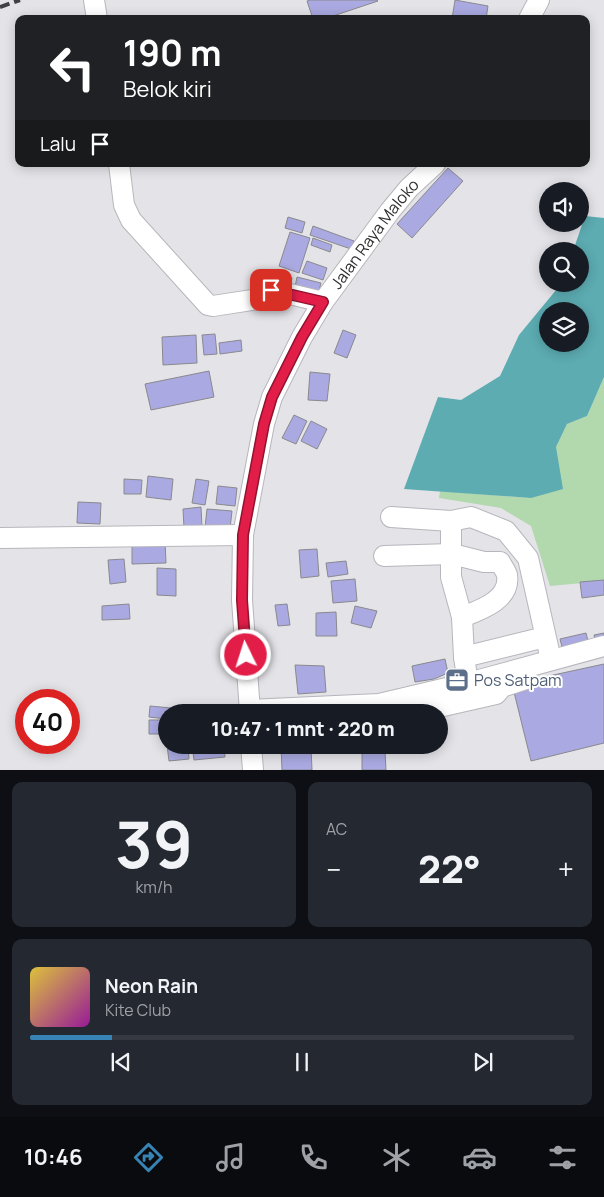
<!DOCTYPE html>
<html lang="id">
<meta charset="utf-8">
<style>
:root{--surface:#171b24;--page:#242831;--text:#f1f3f6;--muted:#9ea1a6;--line:#363941;--accent:#3783b6}
body{margin:0;font-family:Manrope,sans-serif;background:var(--page);color:var(--text);height:100vh;display:flex;flex-direction:column;font-size:19px;white-space:nowrap}
*{box-sizing:border-box;margin:0}
p{font-size:16px;color:var(--muted)}
.icon{flex:none;width:28px;height:28px;fill:none;stroke:currentColor;stroke-width:2;stroke-linecap:round;stroke-linejoin:round}
.map{position:relative;height:770px;overflow:hidden}
.details{display:flex;flex-direction:column;gap:12px;padding:12px;background:#0d0f14;flex:1}
.details>*{flex:none}
.guide{position:absolute;left:15px;top:15px;width:575px;height:152px;border-radius:10px;box-shadow:0 2px 12px #0003;background:#202124;color:#fff;overflow:hidden}
.buttons{position:absolute;left:539px;top:182px;display:grid;gap:10px}
.buttons a{display:grid;place-items:center;width:50px;height:50px;border-radius:50%;background:var(--surface);box-shadow:0 2px 12px #0003;font-size:25px}
.speed{position:absolute;left:15px;top:689px;display:flex;gap:10px;font-size:25px;font-weight:700;text-align:center}
.speed>*{display:grid;place-content:center;width:65px;height:65px;border-radius:50%;background:var(--surface);box-shadow:0 2px 12px #0003;line-height:1}
.speed .limit{border:8px solid #d22;background:#fff;color:#111}
.pin{position:absolute;display:grid;place-items:center;width:42px;height:42px;color:#fff;margin:-21px;border-radius:10px;box-shadow:0 2px 8px #0006}
.me{position:absolute;width:55px;margin:-28px;rotate:356deg;stroke-linejoin:round;filter:drop-shadow(0 0 4px #0008)}
.turn{display:flex;align-items:center;gap:18px;height:105px;padding:0 25px;font-size:22px}
.turn .icon{width:65px;height:65px;stroke-width:2.5}
.turn b{display:block;font-size:35px;line-height:42px}
.then{display:flex;align-items:center;height:48px;padding:0 25px;background:#0003;gap:10px;font-size:19px}
.big{font-size:38px;font-weight:800;line-height:1.1}
.details .card{flex:1;display:flex;flex-direction:column;justify-content:center;gap:8px;min-width:0;padding:0 18px;border-radius:10px;background:var(--page)}
.details .dial{align-items:center;gap:0}
.dial b{font-size:65px;line-height:1}
.song{display:flex;align-items:center;gap:15px}
.cover{width:60px;height:60px;border-radius:8px;background:linear-gradient(135deg,hsl(50 70% 55%),hsl(300 70% 35%))}
.played{height:5px;border-radius:2px;background:linear-gradient(90deg,var(--accent) 15%,var(--line) 15%)}
.keys{display:flex;justify-content:space-around;direction:ltr}
.heat{display:flex;justify-content:space-between;align-items:center;font-size:28px;direction:ltr}
.details .tiles{flex:1;display:grid;gap:12px;grid-template-columns:1fr 1fr}
.card:last-child{grid-column:span 2}
.trip{position:absolute;left:158px;top:704px;width:290px;height:50px;border-radius:25px;background:var(--surface);box-shadow:0 2px 12px #0003;font-weight:800;line-height:50px;text-align:center}
.tabs{display:flex;height:80px;justify-content:space-around;align-items:center;background:#090b0e;color:var(--muted)}
.tabs .icon{width:35px;height:35px}
.tabs .selected{color:var(--accent)}
.tabs b{font-size:22px;color:var(--text)}
.map>svg:first-child{display:block}
</style>
<div class="map">
<svg width="604" height="770" viewBox="0 0 604 770">
<rect width="100%" height="100%" fill="#e3e3e8"/>
<path fill="#b2d9ad" d="M 604,377 L 604,581 L 550,586 L 531,526 L 501,508 L 439,498 L 440,491 L 531,498 L 567,424 L 587,416 Z"/>
<path fill="#5cacb2" fill-rule="evenodd" d="M 585,216 L 604,218 L 604,377 L 587,416 L 567,424 L 556,447 L 563,489 L 531,498 L 404,489 L 438,397 L 461,400 L 500,376 L 519,335 L 561,284 L 580,284 L 580,251 L 573,251 ZM 548,311 L 580,311 L 580,344 L 548,344 Z"/>
<path fill="#aaa9e1" stroke="#89898e" d="M 310,0 L 377,0 L 378,1 L 324,19 L 313,19 L 307,1 Z
M 455,0 L 488,6 L 486,19 L 452,19 Z
M 448,168 L 463,181 L 412,238 L 397,224 Z
M 288,217 L 305,222 L 302,233 L 285,228 Z
M 313,226 L 354,241 L 351,249 L 310,235 Z
M 290,232 L 310,238 L 299,273 L 279,266 Z
M 313,238 L 332,245 L 330,252 L 311,245 Z
M 307,261 L 327,268 L 323,280 L 302,273 Z
M 274,272 L 292,278 L 288,288 L 271,282 Z
M 297,277 L 321,283 L 318,294 L 295,287 Z
M 343,330 L 356,335 L 347,358 L 334,353 Z
M 215,334 L 217,354 L 204,355 L 202,335 Z
M 196,335 L 197,363 L 163,365 L 162,337 Z
M 241,340 L 242,351 L 220,354 L 219,343 Z
M 209,371 L 214,397 L 151,410 L 145,384 Z
M 310,372 L 330,374 L 327,401 L 308,400 Z
M 294,415 L 307,421 L 296,444 L 282,438 Z
M 311,421 L 327,429 L 317,449 L 301,441 Z
M 148,476 L 173,479 L 171,500 L 146,497 Z
M 124,479 L 142,480 L 141,494 L 124,494 Z
M 196,479 L 209,481 L 205,505 L 192,503 Z
M 218,486 L 237,488 L 235,506 L 216,504 Z
M 78,502 L 101,503 L 100,524 L 77,523 Z
M 201,507 L 202,527 L 184,528 L 183,509 Z
M 207,509 L 232,511 L 230,529 L 205,527 Z
M 165,541 L 166,563 L 132,564 L 132,542 Z
M 317,549 L 319,576 L 301,578 L 299,550 Z
M 124,559 L 126,582 L 110,584 L 108,560 Z
M 346,561 L 348,574 L 328,577 L 326,563 Z
M 157,568 L 176,569 L 176,596 L 157,595 Z
M 355,579 L 357,601 L 333,603 L 331,581 Z
M 604,580 L 604,595 L 582,598 L 580,582 Z
M 129,604 L 130,619 L 102,620 L 102,606 Z
M 287,604 L 290,625 L 278,626 L 275,605 Z
M 355,606 L 377,611 L 371,628 L 351,623 Z
M 336,612 L 337,636 L 316,636 L 316,613 Z
M 586,633 L 590,649 L 564,655 L 560,639 Z
M 604,633 L 604,645 L 596,646 L 594,635 Z
M 445,659 L 448,673 L 434,679 L 415,682 L 412,666 Z
M 604,664 L 604,743 L 531,761 L 512,684 Z
M 295,665 L 324,666 L 326,692 L 298,694 Z
M 150,706 L 171,708 L 170,712 L 166,712 L 166,719 L 149,717 Z
M 149,720 L 166,720 L 166,734 L 149,734 Z
M 167,745 L 188,745 L 189,759 L 169,761 Z
M 192,745 L 224,745 L 225,757 L 194,760 Z
M 362,745 L 390,745 L 391,751 L 385,751 L 386,770 L 362,770 Z
M 311,746 L 312,770 L 282,770 L 281,747 Z"/>
<g fill="none" stroke-linecap="round" stroke-linejoin="round">
<g stroke="#b6b6bc" stroke-width="22">
<g id="minor">
<path d="M 94,0 L 97,19"/>
<path d="M 529,19 L 539,0"/>
<path d="M 119,164 L 124,205 L 131,220 L 208,305 L 213,306 L 259,299 L 269,289 L 323,302"/>
<path d="M 391,517 L 451,521 L 471,517 L 506,531 L 528,558 L 551,660"/>
<path d="M 451,521 L 451,577 L 462,617 L 464,657 L 468,683"/>
<path d="M 0,538 L 243,535"/>
<path d="M 384,556 L 452,554 L 484,562 L 500,562 C 502,566 506,571 507,575 C 511,600 480,610 462,617"/>
<path d="M 464,657 L 545,637"/>
<path d="M 250,710 L 379,704 L 468,683 L 604,646"/>
<path id="s1" d="M 250,712 L 242,600 L 243,535 L 264,424 L 272,397 L 302,337 L 323,302 L 390,211 L 409,188 L 435,164"/>
<path d="M 417,712 L 496,694 L 502,687 L 526,679"/>
<path d="M 251,745 L 253,770"/>
</g>
</g>
<use href="#minor" stroke="#fff" stroke-width="20"/>
<path stroke="#414144" stroke-width="4" stroke-dasharray="10 5" stroke-linecap="butt" d="M 0,7 L 20,0"/>
</g>
<g fill="none" stroke-linecap="round" stroke-linejoin="round">
<g stroke="#92132f" stroke-width="12">
<path id="route" d="M 246,655 L 242,600 L 243,535 L 264,424 L 272,397 L 302,337 L 323,302 L 271,290"/>
</g>
<use href="#route" stroke="#e11d48" stroke-width="9"/>
</g>
<defs>
<g id="office-square" transform="scale(1.25)"><rect x="-9" y="-9" width="18" height="18" rx="4" fill="#5c6f8a" stroke="#fff"/><path d="M-6-3h4V-5.5h4V-3h4V5H-6ZM-1-4.5V-3h2v-1.5ZM-6 0V1H6V0Z" fill="#fff"/></g>
</defs>
<g fill-rule="evenodd">
<use href="#office-square" x="457" y="680"/>
</g>
<g text-anchor="middle" stroke-width="4" stroke-linejoin="round" paint-order="stroke">
<g font-size="16" fill="#2d2d2f" stroke="#fff">
<text dy="6" stroke="none"><textPath href="#s1" startOffset="512">Jalan Raya Maloko</textPath></text>
</g>
<g font-size="16" fill="#4e5e75" stroke="#fff" text-anchor="start">
<text x="474" y="686">Pos Satpam</text>
</g>
</g>
</svg>
<div class="buttons">
<a><svg class="icon" aria-label="sound" viewBox="0 0 24 24"><path d="M4 9h4l5-4v14l-5-4H4zM17 9q2 3 0 6"/></svg></a>
<a><svg class="icon" aria-label="search" viewBox="0 0 24 24"><circle cx="10" cy="10" r="6"/><path d="M15 15l6 6"/></svg></a>
<a><svg class="icon" aria-label="layers" viewBox="0 0 24 24"><path d="M12 4l9 5-9 5-9-5zM3 14l9 5 9-5"/></svg></a>
</div>
<div class="speed"><div class="limit">40</div></div>
<div class="pin" style="left:271px;top:290px;background:#d93025"><svg class="icon" aria-label="arrive" viewBox="0 0 24 24"><path d="M6 21V4h12l-3 4 3 4H6"/></svg></div>
<svg class="me" style="left:246px;top:655px" viewBox="-20 -20 40 40"><circle r="17" fill="#e11d48" stroke="#fff" stroke-width="3"/><path d="M0-11L8 9 0 5-8 9z" fill="#fff"/></svg>
<div class="trip">10:47 · 1 mnt · 220 m</div>
<div class="guide">
<div class="turn"><svg class="icon" aria-label="left" viewBox="0 0 24 24"><path d="M17 20v-9H6M10 6l-5 5 5 5"/></svg><div><b>190 m</b>Belok kiri</div></div>
<div class="then">Lalu<svg class="icon" aria-label="arrive" viewBox="0 0 24 24"><path d="M6 21V4h12l-3 4 3 4H6"/></svg></div>
</div>
</div>
<section class="details">
<div class="tiles">
<div class="card dial"><b>39</b><p>km/h</p></div>
<div class="card"><p>AC</p>
<div class="heat"><a>−</a><b class="big">22°</b><a>+</a></div>
</div>
<div class="card">
<div class="song"><i class="cover"></i><div><b>Neon Rain</b><p>Kite Club</p></div></div>
<div class="played"></div>
<div class="keys"><svg class="icon" aria-label="previous" viewBox="0 0 24 24"><path d="M18 5L8 12l10 7zM5 5v14"/></svg><svg class="icon" aria-label="pause" viewBox="0 0 24 24"><path d="M8 5v14M16 5v14"/></svg><svg class="icon" aria-label="next" viewBox="0 0 24 24"><path d="M6 5l10 7-10 7zM19 5v14"/></svg></div>
</div>
</div>
</section>
<nav class="tabs">
<b>10:46</b>
<svg class="icon selected" aria-label="directions" viewBox="0 0 24 24"><path d="M12 3l9 9-9 9-9-9zM9 14v-3h6M13 9l2 2-2 2"/></svg>
<svg class="icon" aria-label="music" viewBox="0 0 24 24"><path d="M9 18V5l10-2v13"/><circle cx="6" cy="18" r="3"/><circle cx="16" cy="16" r="3"/></svg>
<svg class="icon" aria-label="phone" viewBox="0 0 24 24"><path d="M5 4h4l2 5-3 2q2 4 5 5l2-3 5 2v4C11 20 4 13 5 4z"/></svg>
<svg class="icon" aria-label="climate" viewBox="0 0 24 24"><path d="M12 3v18M4 7l16 10M4 17L20 7"/></svg>
<svg class="icon" aria-label="car" viewBox="0 0 24 24"><path d="M5 17H2v-5l4-1 3-4h7l3 4 3 1v5h-3M9 17h6M6 11h13"/><circle cx="7" cy="17" r="2"/><circle cx="17" cy="17" r="2"/></svg>
<svg class="icon" aria-label="filters" viewBox="0 0 24 24"><path d="M4 7h16M4 17h16"/><circle cx="9" cy="7" r="2"/><circle cx="15" cy="17" r="2"/></svg>
</nav>
